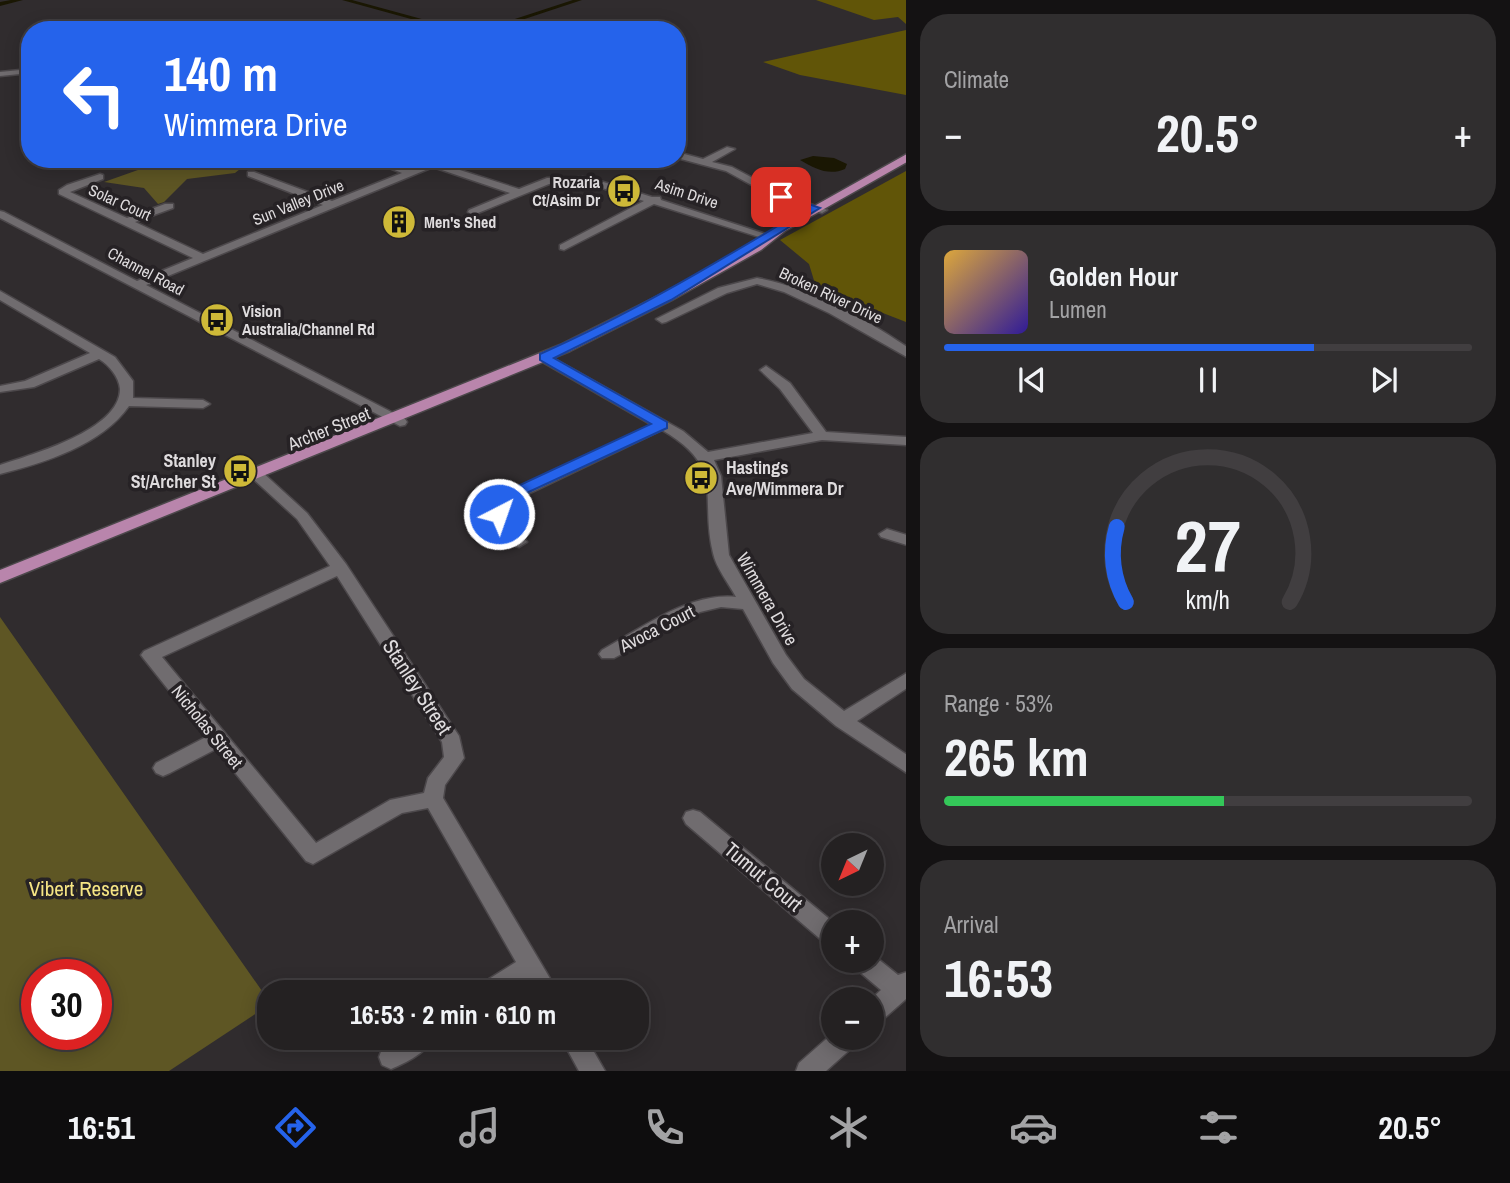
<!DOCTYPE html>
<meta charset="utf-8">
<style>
:root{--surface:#242122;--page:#302e2f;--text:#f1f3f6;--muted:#a3a3a5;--line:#413e40;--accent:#2563eb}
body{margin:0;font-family:"Archivo Narrow",sans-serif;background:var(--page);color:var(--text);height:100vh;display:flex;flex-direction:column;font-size:26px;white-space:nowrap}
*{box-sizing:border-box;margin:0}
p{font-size:23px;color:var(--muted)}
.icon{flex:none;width:38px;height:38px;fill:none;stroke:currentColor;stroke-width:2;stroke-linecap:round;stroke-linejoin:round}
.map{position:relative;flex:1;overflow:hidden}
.details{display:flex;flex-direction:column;gap:14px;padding:14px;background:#141213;width:604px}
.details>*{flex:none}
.hud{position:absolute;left:21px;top:21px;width:665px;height:147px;border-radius:28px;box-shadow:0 4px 18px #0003,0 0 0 2px var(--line);background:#2563eb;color:#fff;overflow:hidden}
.needle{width:46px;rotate:223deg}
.buttons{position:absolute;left:821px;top:833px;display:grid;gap:14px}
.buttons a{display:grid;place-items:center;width:63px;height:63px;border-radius:50%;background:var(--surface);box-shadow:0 4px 18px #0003,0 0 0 2px var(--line);font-size:35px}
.speed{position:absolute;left:21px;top:959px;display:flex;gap:14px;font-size:35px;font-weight:700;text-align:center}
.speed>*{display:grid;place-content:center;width:91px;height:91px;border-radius:50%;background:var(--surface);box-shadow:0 4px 18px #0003,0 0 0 2px var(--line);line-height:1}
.speed .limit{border:10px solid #d22;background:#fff;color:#111}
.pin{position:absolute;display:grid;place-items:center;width:60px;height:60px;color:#fff;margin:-30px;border-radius:14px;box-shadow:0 4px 10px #0006}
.me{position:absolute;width:77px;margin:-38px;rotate:41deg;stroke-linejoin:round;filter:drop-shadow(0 0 5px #0008)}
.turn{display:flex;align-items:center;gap:24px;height:147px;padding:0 28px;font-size:32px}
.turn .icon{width:91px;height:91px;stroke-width:2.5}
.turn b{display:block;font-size:49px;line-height:60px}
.big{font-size:52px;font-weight:800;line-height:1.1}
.details .widget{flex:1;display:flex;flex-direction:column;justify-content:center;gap:10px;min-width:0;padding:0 24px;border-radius:28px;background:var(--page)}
.details .dial{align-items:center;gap:0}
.dial svg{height:182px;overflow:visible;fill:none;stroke:var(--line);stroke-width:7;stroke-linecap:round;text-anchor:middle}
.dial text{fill:var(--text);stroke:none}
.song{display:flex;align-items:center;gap:21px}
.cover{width:84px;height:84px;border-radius:10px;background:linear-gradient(135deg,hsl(40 70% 55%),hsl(250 70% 35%))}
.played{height:7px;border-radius:4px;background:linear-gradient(90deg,var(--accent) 70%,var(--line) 70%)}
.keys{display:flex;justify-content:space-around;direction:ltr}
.heat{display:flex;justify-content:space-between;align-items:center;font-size:38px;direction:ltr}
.charge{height:10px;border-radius:5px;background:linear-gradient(90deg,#34c759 53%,var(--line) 0)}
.trip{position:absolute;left:257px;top:980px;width:392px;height:70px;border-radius:28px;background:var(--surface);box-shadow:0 4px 18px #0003,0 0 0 2px var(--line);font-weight:800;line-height:70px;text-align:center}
.menu{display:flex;height:112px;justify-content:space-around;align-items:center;background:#0e0d0e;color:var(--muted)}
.menu .icon{width:49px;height:49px}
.menu .on{color:var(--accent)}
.menu b{font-size:32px;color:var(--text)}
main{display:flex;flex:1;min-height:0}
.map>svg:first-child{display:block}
</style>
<main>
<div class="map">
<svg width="907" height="1071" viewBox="0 0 907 1071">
<rect width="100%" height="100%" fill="#302c2e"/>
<path fill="#5e5624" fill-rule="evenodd" d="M 169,159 L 238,159 L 240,169 L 235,173 L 187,179 L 164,202 L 158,204 L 144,188 L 104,182 Z
M 0,617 L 269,1001 L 269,1005 L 169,1071 L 0,1071 ZM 37,975 L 96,975 L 96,1034 L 37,1034 Z"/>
<path fill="#615508" d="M 816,0 L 906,0 L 906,24 L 898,17 L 874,20 Z
M 906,30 L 906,95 L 800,75 L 763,62 Z
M 906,171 L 906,322 L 816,287 L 809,264 L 780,240 Z"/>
<path fill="#1a1703" d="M 813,156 L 834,158 L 847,164 L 845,169 C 829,176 815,169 800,160 Z"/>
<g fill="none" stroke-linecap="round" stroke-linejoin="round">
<path fill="#1a1703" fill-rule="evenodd" d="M 11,0 L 23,0 L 0,6 L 0,2 Z
M 342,0 L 352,0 L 462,30 L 451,30 Z
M 573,0 L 582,0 L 491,30 L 481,30 Z"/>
<g stroke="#4c484b" stroke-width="3">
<path id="minor" d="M 30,69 L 30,73 L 0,76 L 0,72 Z
M 727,147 L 735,149 L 712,162 L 732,167 L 785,195 L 827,210 L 822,213 L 777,199 L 726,171 L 677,158 L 677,152 L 703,159 Z
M 367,159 L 382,159 L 410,169 L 435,159 L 449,159 L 441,164 L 519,189 L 547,178 L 587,177 L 652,197 L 660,197 L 661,200 L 775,237 L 766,239 L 654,204 L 564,250 L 560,249 L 560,245 L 644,201 L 586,183 L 549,184 L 473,215 L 468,212 L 469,210 L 510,193 L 433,167 L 146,285 L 405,419 L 407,422 L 405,425 L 400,426 L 0,218 L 0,211 L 4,212 L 137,281 L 193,258 L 59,194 L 59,190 L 67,185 L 100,174 L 103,175 L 103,179 L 70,192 L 127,218 L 165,204 L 173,204 L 173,208 L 135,222 L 203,254 L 323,205 L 248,176 L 248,172 L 254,172 L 332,201 L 402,173 Z
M 757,278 C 808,287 863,317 907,347 L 907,357 L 829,313 L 784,292 L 757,284 L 727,293 L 666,322 L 662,323 L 656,319 L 718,288 Z
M 0,291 L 115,357 L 133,381 L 133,398 L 203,400 L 210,404 L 203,408 L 129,406 C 102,445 44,463 0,474 L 0,465 C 33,454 120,430 120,389 C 119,377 109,365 99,359 L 34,387 L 0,392 L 0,386 L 25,381 L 90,353 L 0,300 Z
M 544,353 L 683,431 L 708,452 L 813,433 L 780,389 L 760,370 L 766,366 L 790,383 L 826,432 L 907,437 L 907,445 L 822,440 L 714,460 L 721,476 L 729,555 L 786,655 L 804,679 L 844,711 L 907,673 L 907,688 L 857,721 L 907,755 L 907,773 L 836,726 L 792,689 L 773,663 L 743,609 L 721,607 L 700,612 L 614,658 L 602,658 L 599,654 L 602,650 C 642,628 689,592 736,597 C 729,584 716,568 713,553 C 699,495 727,468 662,430 L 507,504 L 506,514 L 527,542 L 519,547 L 513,545 L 490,514 L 495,499 L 652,425 L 539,360 L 538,357 Z
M 256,470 L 261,471 L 307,513 L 346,564 L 459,736 L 464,758 L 445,785 L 443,798 L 558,992 L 533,992 L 527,981 L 509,992 L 477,992 L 481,984 L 516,962 L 428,808 L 402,813 L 313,864 L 306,861 L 216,749 L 170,773 L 163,776 L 156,773 L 153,768 L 156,763 L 206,737 L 144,659 L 141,655 L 144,651 L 330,566 L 297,519 L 251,477 L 249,474 L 251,471 ZM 337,576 L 442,742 L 444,757 L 428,778 L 424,793 L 390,800 L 316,843 L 162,657 Z
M 887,529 L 907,535 L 907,545 L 881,537 L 879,534 Z
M 693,810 L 700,812 L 833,922 L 833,946 L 825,943 L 686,824 L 683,818 L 686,812 Z
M 872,954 L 898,975 L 907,972 L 907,998 L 880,1022 L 872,1025 L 871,999 L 881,990 L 855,968 L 852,961 L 872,961 Z
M 833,1033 L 833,1038 L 857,1038 L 854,1046 L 826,1071 L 796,1071 L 799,1063 Z
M 400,1038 L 433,1038 C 427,1052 406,1063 391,1069 L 382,1065 L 379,1057 L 382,1049 Z
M 561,1038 L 586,1038 L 605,1071 L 579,1071 Z"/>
</g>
<g stroke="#4c484b" stroke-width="3">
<path id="major" d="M 907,154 L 907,162 L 785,231 L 761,250 L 672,300 L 570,351 L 0,583 L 0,570 L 560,345 L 662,294 L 753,244 L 777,227 Z"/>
</g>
<use href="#minor" fill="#706c6f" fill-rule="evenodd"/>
<use href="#major" fill="#b985ac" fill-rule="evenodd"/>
</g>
<path fill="#2563eb" stroke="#184099" stroke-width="2" d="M 781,194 L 820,208 L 671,300 L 554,358 L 667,422 L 667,428 L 518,497 L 507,504 L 504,517 L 493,517 L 492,502 L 507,491 L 651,424 L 540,360 L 540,354 C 633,313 719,261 806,209 L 777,199 L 777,195 Z"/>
<defs>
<g id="bus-disc" transform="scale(1.75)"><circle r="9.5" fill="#ceb938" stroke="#262225"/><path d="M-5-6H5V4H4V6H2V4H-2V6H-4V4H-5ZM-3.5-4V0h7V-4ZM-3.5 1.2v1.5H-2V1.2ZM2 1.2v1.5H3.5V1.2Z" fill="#111"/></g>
<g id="building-disc" transform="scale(1.75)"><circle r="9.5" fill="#ceb938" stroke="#262225"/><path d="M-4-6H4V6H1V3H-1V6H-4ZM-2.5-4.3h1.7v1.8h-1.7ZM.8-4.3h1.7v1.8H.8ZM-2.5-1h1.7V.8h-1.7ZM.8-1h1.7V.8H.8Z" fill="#111"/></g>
</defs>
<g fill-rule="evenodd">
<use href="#bus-disc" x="624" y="191"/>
<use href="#building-disc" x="399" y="222"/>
<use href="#bus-disc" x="217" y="320"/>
<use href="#bus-disc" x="240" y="471"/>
<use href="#bus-disc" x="701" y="478"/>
</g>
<g text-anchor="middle" stroke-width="7" stroke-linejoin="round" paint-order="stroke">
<g font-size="16" font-weight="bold" fill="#dfdcde" stroke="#262225" text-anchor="start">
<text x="600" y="188" text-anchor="end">Rozaria<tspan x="600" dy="18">Ct/Asim Dr</tspan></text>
<text x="424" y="228">Men's Shed</text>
<text x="242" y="317">Vision<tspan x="242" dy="18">Australia/Channel Rd</tspan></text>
</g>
<g font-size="16" fill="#dfdcde" stroke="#262225">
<text transform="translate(687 193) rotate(18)" y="6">Asim Drive</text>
<text transform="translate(120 202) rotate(24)" y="6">Solar Court</text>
<text transform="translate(298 202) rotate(-22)" y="6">Sun Valley Drive</text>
<text transform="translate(146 271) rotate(28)" y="6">Channel Road</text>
<text transform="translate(831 295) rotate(25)" y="6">Broken River Drive</text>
</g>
<g font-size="18" fill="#dfdcde" stroke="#262225">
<text transform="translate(329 429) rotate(-22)" y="6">Archer Street</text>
<text transform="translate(767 599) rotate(60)" y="6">Wimmera Drive</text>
<text transform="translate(657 629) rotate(-27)" y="6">Avoca Court</text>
<text transform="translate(207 727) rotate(51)" y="6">Nicholas Street</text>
</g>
<g font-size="18" font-weight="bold" fill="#dfdcde" stroke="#262225" text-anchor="end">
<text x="216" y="467">Stanley<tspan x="216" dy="21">St/Archer St</tspan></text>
<text x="726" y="474" text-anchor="start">Hastings<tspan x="726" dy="21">Ave/Wimmera Dr</tspan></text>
</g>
<g font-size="21" fill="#dfdcde" stroke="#262225">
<text transform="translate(417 687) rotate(57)" y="7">Stanley Street</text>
<text transform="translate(763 877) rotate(40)" y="7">Tumut Court</text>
</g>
<g font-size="21" fill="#f6e584" stroke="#262225">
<text x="86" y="896">Vibert Reserve</text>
</g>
</g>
</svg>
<div class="buttons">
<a><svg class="needle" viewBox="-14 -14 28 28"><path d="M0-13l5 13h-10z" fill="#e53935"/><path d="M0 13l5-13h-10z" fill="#a3a3a5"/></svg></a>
<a>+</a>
<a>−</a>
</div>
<div class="speed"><div class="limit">30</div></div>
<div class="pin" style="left:781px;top:197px;background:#d93025"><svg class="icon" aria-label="arrive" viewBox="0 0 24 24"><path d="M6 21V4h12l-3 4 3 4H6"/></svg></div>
<svg class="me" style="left:499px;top:514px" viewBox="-20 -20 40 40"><circle r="17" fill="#2563eb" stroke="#fff" stroke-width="3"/><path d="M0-11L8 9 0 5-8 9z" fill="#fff"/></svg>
<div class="trip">16:53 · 2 min · 610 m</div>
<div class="hud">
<div class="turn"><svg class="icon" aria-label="left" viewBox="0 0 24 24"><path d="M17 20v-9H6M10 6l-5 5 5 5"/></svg><div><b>140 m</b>Wimmera Drive</div></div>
</div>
</div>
<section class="details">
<div class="widget"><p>Climate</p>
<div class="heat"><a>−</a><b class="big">20.5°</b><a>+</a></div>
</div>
<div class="widget">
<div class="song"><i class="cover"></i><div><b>Golden Hour</b><p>Lumen</p></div></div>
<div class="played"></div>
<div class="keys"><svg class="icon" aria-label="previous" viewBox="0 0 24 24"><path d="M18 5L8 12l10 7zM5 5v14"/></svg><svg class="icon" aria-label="pause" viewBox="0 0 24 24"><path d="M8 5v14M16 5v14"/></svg><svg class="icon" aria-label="next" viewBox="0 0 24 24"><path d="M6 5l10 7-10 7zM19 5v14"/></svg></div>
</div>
<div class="widget dial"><svg viewBox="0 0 100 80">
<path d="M14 69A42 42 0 1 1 86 69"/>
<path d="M14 69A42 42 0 0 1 10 36" stroke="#2563eb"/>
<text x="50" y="56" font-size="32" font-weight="700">27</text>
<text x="50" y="72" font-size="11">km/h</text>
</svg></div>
<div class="widget"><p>Range · 53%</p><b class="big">265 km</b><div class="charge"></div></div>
<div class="widget"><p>Arrival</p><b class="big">16:53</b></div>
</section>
</main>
<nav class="menu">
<b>16:51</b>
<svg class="icon on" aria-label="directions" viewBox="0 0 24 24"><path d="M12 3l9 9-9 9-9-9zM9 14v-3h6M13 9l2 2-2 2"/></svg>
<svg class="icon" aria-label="music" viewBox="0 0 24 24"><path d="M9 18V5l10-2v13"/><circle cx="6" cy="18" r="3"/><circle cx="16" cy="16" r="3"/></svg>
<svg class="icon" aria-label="phone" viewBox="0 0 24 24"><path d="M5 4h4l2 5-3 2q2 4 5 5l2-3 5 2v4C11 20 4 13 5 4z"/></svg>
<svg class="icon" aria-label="climate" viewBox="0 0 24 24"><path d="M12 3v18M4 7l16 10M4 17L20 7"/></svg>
<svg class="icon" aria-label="car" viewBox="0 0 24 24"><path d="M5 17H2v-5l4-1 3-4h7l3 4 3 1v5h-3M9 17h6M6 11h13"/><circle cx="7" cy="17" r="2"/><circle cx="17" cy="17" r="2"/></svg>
<svg class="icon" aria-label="filters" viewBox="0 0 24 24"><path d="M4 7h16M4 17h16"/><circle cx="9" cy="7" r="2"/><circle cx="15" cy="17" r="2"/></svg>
<b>20.5°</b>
</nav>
